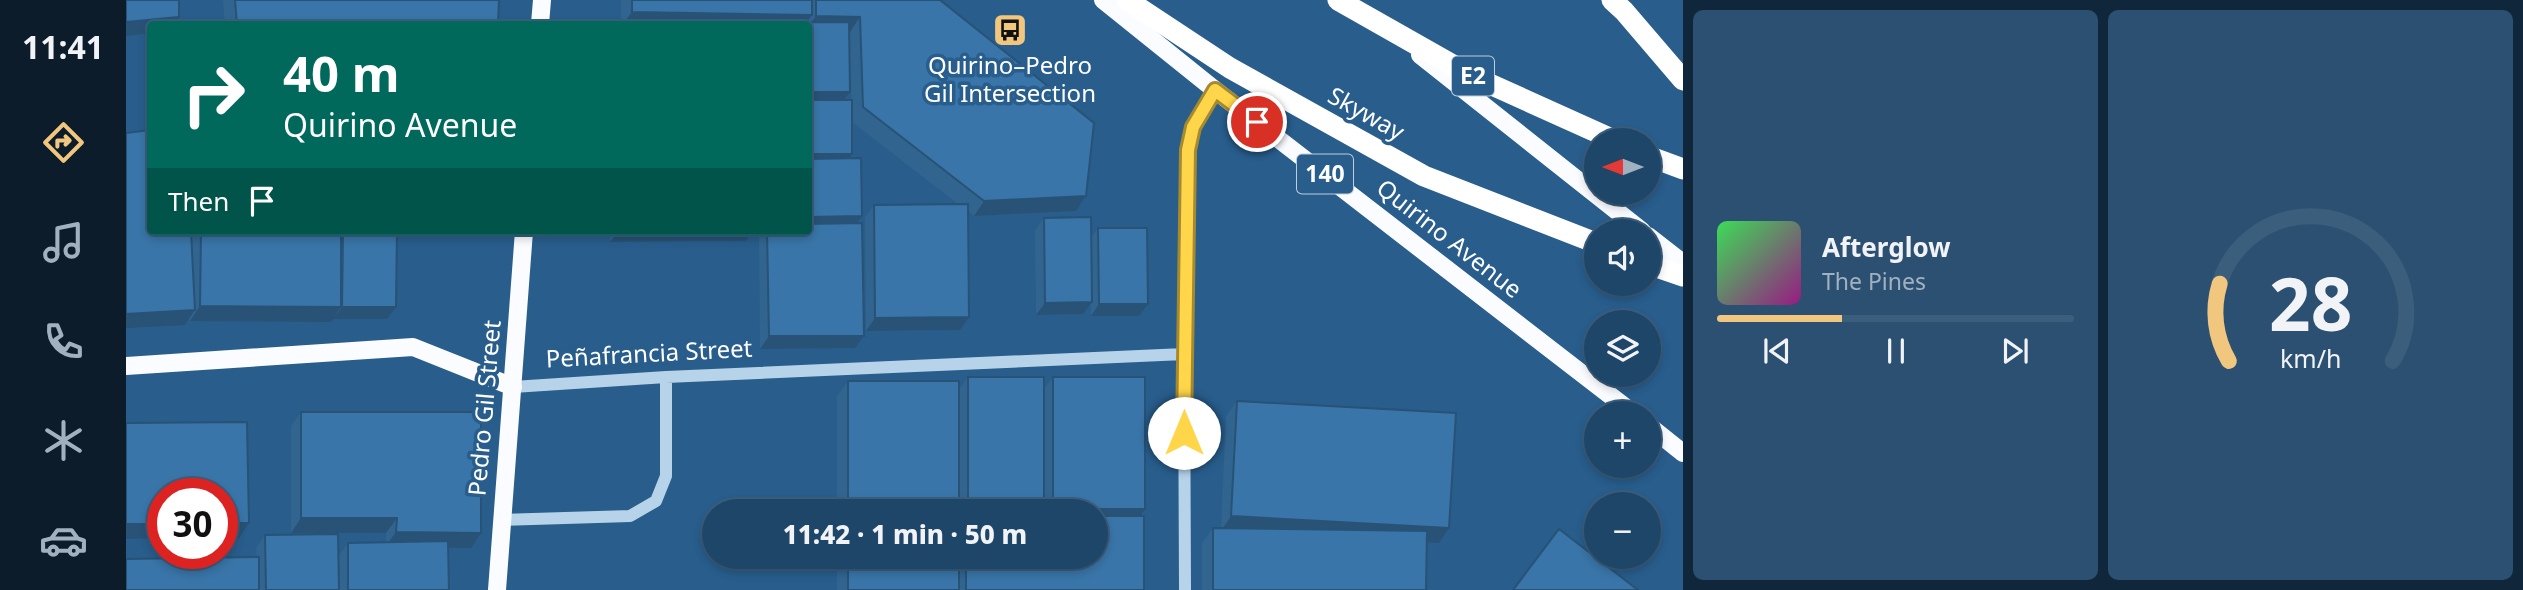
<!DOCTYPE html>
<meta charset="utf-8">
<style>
:root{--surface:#1e4669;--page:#2b5071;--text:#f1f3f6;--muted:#a1b1c0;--line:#3c5e7d;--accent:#f1c67e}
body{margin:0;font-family:"Noto Sans",sans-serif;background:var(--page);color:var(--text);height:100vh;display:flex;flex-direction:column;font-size:26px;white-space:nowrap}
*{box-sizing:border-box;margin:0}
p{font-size:23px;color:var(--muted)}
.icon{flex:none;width:38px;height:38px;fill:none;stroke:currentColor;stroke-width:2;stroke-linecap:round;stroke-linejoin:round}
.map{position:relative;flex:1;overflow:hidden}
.details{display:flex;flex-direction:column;gap:10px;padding:10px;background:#10263a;width:840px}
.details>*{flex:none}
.hud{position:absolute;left:21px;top:21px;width:665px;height:214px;border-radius:7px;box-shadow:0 4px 10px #0003,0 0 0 2px var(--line);background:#00695c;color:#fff;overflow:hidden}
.needle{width:46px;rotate:270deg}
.controls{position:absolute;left:1458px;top:128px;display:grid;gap:14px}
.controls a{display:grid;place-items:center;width:77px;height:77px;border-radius:50%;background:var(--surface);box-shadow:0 4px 10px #0003,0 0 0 2px var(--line);font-size:35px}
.speed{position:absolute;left:21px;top:478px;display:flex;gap:14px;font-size:35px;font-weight:700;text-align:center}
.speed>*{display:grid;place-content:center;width:91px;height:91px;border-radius:50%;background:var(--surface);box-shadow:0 4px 10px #0003,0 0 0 2px var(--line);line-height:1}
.speed .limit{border:10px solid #d22;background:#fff;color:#111}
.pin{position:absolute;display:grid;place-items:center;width:60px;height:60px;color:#fff;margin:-30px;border:4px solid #fff;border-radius:50%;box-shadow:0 2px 7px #0007}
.me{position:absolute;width:77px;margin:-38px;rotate:0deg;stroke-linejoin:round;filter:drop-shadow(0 0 5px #0008)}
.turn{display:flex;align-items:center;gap:24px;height:147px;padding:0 21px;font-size:32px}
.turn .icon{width:91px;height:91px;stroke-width:2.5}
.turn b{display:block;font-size:49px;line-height:60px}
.then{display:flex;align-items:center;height:66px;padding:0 21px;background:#0003;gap:14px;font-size:26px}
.details .widget{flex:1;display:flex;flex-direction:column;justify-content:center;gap:10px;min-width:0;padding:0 24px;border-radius:10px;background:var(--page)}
.details .dial{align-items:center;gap:0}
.dial svg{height:182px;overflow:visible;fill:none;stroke:var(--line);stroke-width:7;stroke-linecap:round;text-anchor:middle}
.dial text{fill:var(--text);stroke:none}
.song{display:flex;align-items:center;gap:21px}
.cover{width:84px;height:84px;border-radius:10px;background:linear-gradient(135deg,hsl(130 70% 55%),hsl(310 70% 35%))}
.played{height:7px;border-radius:4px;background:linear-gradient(90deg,var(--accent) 35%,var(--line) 35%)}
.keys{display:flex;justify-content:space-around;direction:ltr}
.details .tiles{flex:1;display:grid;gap:10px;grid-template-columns:repeat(2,1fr)}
.trip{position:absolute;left:576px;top:499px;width:406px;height:70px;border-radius:35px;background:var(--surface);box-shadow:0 4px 10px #0003,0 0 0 2px var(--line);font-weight:800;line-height:70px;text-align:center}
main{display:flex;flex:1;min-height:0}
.dock{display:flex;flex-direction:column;width:126px;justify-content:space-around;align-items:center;background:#0c1c2a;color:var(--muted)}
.dock .icon{width:49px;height:49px}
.dock .active{color:var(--accent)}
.dock b{font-size:32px;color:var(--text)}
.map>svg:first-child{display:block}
</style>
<main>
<nav class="dock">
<b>11:41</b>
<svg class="icon active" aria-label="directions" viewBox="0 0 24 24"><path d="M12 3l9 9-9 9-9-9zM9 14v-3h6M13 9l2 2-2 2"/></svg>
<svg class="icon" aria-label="music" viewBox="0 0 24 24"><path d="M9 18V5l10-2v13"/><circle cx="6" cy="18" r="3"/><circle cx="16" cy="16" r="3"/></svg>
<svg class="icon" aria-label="phone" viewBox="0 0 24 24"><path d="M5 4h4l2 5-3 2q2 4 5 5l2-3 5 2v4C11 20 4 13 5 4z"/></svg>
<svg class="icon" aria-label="climate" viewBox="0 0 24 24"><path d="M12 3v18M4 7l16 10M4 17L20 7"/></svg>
<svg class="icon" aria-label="car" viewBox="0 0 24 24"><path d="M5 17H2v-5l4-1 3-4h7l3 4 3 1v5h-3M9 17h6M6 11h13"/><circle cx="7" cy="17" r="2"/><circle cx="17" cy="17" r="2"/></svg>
</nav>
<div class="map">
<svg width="1557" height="590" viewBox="0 0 1557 590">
<rect width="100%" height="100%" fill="#285d8c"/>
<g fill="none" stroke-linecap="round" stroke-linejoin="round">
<path stroke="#b7d3ea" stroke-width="12" d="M 387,387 L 540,377 L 1058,354
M 375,520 L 504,516 L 530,501 L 540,476 L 540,377
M 1059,590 L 1058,354 L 1062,150 L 1067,127 L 1089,90"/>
<path stroke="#fafcff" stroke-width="18" d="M 977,0 L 1089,90 L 1507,413
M 414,24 L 416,0
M 1294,55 L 1516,231
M 1522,236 L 1557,263
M 0,366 L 287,347 L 387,387
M 1522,425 L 1557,453
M 371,590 L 398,231"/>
<path stroke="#fff" stroke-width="21" d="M 1001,0 L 1104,68 L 1298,176 L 1470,243
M 1486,0 L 1498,11 L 1557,80
M 1522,156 L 1557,169
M 1522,264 L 1557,276"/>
<path stroke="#fff" stroke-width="21" d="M 1212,0 L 1346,76 L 1488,140"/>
</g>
<path fill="#316590" d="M 97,0 L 373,0 L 372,24 L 99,24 Z
M 495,0 L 814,0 L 960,196 L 950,211 L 848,216 L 842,211 L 834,330 L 740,331 L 739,217 L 748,205 L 832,204 L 726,122 L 723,32 L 724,92 L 718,100 L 726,154 L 723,158 L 731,224 L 729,348 L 634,349 L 633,237 L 637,231 L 682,231 L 682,24 L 495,24 Z
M 918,218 L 965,238 L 972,228 L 1022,304 L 1013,316 L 965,316 L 965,304 L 957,314 L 910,315 L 909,230 Z
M 24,231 L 271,231 L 261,319 L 207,319 L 207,318 L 205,322 L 64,321 L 64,319 L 59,325 Z
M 484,231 L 627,231 L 620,241 L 484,242 Z
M 842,377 L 918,511 L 711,511 L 711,396 L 722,381 L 833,389 Z
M 927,377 L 1014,516 L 1018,590 L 711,590 L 711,556 L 970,556 L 970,511 L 918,511 L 918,389 Z
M 1111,401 L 1323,528 L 1313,543 L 1301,542 L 1300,590 L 1076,590 L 1076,543 L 1087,528 L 1095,528 L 1100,416 Z
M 175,412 L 345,548 L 322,547 L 323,590 L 214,590 L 213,555 L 222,543 L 260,542 L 260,533 L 165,533 L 165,426 Z
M 139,535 L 213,590 L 0,590 L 131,557 L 130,548 Z"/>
<path fill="#285276" d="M 506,12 L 686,15 L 679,24 L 497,24 Z
M 690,16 L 734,17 L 724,32 L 682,31 L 682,27 Z
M 53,17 L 47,24 L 24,24 L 24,33 L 0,36 L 0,22 Z
M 682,92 L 724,92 L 713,106 L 682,107 Z
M 682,154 L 726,154 L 718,166 L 682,167 Z
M 960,196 L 950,211 L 848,216 L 858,201 Z
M 736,216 L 727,228 L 682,229 L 682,217 Z
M 492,231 L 627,231 L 620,241 L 484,242 Z
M 966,302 L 957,314 L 910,315 L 919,303 Z
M 973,304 L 1022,304 L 1013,316 L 965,316 Z
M 74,306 L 215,307 L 205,322 L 64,321 Z
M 216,307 L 270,307 L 261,319 L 207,319 Z
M 69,310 L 59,325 L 0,328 L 0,314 Z
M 843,317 L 834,330 L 740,331 L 749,318 Z
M 643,336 L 738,336 L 729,348 L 634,349 Z
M 927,509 L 1019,509 L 1010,521 L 970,521 L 970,511 L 926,511 Z
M 1105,516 L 1323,528 L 1313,543 L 1095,531 Z
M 175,518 L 271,518 L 260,533 L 165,533 Z
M 96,523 L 123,523 L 113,538 L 96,538 Z
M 0,524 L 37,524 L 37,538 L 0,539 Z
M 270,532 L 355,533 L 345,548 L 259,547 Z"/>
<path fill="#3975a8" stroke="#285276" stroke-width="2" d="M 0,0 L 53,0 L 53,17 L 0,22 Z
M 109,0 L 373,0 L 372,24 L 111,24 Z
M 506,0 L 686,0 L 686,15 L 506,12 Z
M 690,0 L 814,0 L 968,123 L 960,196 L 858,201 L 737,107 L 734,17 L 690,16 Z
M 723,22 L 724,92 L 682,92 L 682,24 L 514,24 Z
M 682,100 L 726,100 L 726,154 L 682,154 Z
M 24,130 L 24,231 L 65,231 L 69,310 L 0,314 L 0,133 Z
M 735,158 L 736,216 L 682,217 L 682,159 Z
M 842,204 L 843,317 L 749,318 L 748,205 Z
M 965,217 L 966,302 L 919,303 L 918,218 Z
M 736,223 L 738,336 L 643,336 L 641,231 L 682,231 L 682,224 Z
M 972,228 L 1021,228 L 1022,304 L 973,304 Z
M 75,231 L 215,231 L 215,307 L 74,306 Z
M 217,231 L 271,231 L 270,307 L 216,307 Z
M 842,377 L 918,377 L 918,511 L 842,511 Z
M 927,377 L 1019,377 L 1019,509 L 927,509 Z
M 722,381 L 833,381 L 833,511 L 722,511 Z
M 1111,401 L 1330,413 L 1323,528 L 1105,516 Z
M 175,412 L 355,412 L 355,533 L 270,532 L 271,518 L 175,518 Z
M 121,422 L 123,523 L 96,523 L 96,494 L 37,494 L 37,524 L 0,524 L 0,423 Z
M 970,516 L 1018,516 L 1018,590 L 840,590 L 840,556 L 970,556 Z
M 1087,528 L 1301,531 L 1300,590 L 1087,590 Z
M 1433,529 L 1512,590 L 1387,590 Z
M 212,534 L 213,590 L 140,590 L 139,535 Z
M 322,541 L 323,590 L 222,590 L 222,543 Z
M 722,556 L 833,556 L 833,590 L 722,590 Z
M 133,557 L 133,590 L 0,590 L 0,559 Z"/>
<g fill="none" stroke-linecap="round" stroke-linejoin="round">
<g stroke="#a68a30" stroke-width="18">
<path id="route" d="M 1058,433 L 1062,150 L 1067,127 L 1089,90 L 1131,122"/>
</g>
<use href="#route" stroke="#ffd54a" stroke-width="12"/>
</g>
<defs>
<g id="bus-square" transform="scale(1.75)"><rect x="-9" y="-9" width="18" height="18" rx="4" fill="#f1c67e" stroke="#285d8c"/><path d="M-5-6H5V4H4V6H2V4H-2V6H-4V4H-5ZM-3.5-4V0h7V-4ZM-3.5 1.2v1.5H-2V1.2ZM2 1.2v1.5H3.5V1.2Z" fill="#111"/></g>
</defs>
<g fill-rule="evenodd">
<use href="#bus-square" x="884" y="30"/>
</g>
<g text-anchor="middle" stroke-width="7" stroke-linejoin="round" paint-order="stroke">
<g fill="#285d8c" stroke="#becedc" stroke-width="2">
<rect x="1326" y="56.5" width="42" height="39" rx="5"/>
<rect x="1171" y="154.5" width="56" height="39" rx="5"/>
</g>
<g font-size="23" font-weight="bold" fill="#fff">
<text x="1347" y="84">E2</text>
<text x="1199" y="182">140</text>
</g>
<g font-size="24" fill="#fff" stroke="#285d8c">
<text x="884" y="74">Quirino–Pedro<tspan x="884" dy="28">Gil Intersection</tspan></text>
</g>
<g font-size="24" fill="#fff" stroke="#285d8c">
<text transform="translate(1240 114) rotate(29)" y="8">Skyway</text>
<text transform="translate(1323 239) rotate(38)" y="8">Quirino Avenue</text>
<text transform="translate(523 354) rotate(-3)" y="8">Peñafrancia Street</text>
<text transform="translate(359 408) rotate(-85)" y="8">Pedro Gil Street</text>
</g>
</g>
</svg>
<div class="controls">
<a><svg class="needle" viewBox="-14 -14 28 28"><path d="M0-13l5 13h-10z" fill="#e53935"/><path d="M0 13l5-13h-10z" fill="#a1b1c0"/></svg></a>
<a><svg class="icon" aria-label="sound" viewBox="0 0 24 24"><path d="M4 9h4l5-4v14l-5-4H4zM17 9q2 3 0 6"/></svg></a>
<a><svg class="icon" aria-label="layers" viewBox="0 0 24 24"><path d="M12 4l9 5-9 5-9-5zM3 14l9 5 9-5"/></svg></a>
<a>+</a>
<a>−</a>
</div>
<div class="speed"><div class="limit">30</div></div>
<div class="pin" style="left:1131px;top:122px;background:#d93025"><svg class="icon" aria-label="arrive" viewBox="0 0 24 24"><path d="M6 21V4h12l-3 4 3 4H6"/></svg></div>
<svg class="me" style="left:1058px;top:433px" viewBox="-20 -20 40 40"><circle r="19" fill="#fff"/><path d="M0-13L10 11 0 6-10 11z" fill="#ffd54a"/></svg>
<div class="trip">11:42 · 1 min · 50 m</div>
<div class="hud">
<div class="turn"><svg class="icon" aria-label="right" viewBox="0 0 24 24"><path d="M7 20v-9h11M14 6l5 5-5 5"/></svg><div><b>40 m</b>Quirino Avenue</div></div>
<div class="then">Then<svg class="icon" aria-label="arrive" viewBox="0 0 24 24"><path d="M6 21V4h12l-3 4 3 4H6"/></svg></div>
</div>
</div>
<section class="details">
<div class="tiles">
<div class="widget">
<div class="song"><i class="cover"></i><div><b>Afterglow</b><p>The Pines</p></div></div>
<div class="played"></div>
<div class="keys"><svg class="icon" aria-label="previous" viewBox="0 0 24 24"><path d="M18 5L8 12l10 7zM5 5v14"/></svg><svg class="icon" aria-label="pause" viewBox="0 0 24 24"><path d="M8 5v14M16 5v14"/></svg><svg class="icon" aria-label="next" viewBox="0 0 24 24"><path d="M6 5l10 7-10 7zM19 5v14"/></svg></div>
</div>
<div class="widget dial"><svg viewBox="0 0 100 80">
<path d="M14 69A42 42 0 1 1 86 69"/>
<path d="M14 69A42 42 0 0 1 10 35" stroke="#f1c67e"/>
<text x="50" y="56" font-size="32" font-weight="700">28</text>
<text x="50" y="72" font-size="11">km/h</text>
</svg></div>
</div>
</section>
</main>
